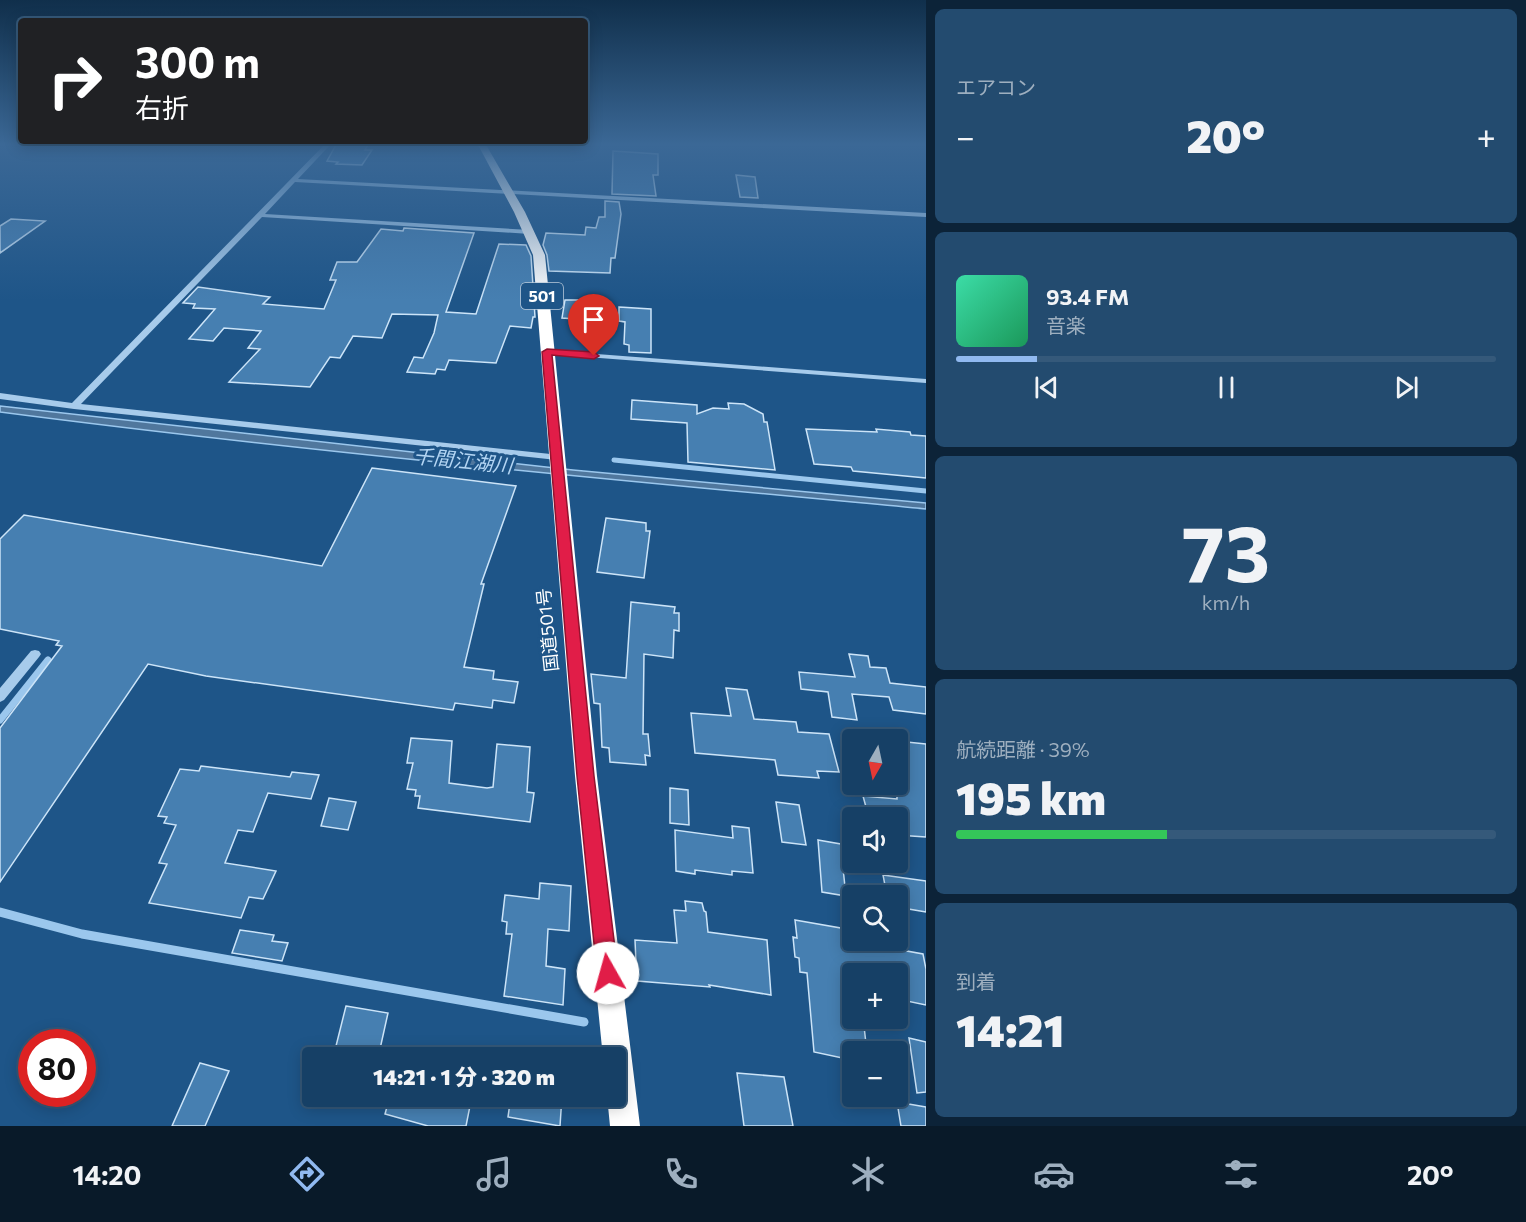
<!DOCTYPE html>
<html lang="ja">
<meta charset="utf-8">
<style>
:root{--surface:#164066;--page:#234b6f;--text:#f1f3f6;--muted:#9eafbf;--line:#35597a;--accent:#90b9f0}
body{margin:0;font-family:Commissioner,"Noto Sans JP",sans-serif;background:var(--page);color:var(--text);height:100vh;display:flex;flex-direction:column;font-size:22px;white-space:nowrap}
*{box-sizing:border-box;margin:0}
p{font-size:20px;color:var(--muted)}
.icon{flex:none;width:33px;height:33px;fill:none;stroke:currentColor;stroke-width:2;stroke-linecap:round;stroke-linejoin:round}
.map{position:relative;flex:1;overflow:hidden}
.sheet{display:flex;flex-direction:column;gap:9px;padding:9px;background:#0c2338;width:600px}
.sheet>*{flex:none}
.top-card{position:absolute;left:18px;top:18px;width:570px;height:126px;border-radius:6px;box-shadow:0 3px 15px #0003,0 0 0 2px var(--line);background:#202124;color:#fff;overflow:hidden}
.needle{width:39px;rotate:189deg}
.controls{position:absolute;left:842px;top:729px;display:grid;gap:12px}
.controls a{display:grid;place-items:center;width:66px;height:66px;border-radius:6px;background:var(--surface);box-shadow:0 3px 15px #0003,0 0 0 2px var(--line);font-size:30px}
.speed{position:absolute;left:18px;top:1029px;display:flex;gap:12px;font-size:30px;font-weight:700;text-align:center}
.speed>*{display:grid;place-content:center;width:78px;height:78px;border-radius:50%;background:var(--surface);box-shadow:0 3px 15px #0003,0 0 0 2px var(--line);line-height:1}
.speed .limit{border:9px solid #d22;background:#fff;color:#111}
.pin{position:absolute;display:grid;place-items:center;width:51px;height:51px;color:#fff;margin:-62px -26px;border-radius:50% 50% 50% 0;rotate:-45deg;box-shadow:0 0 6px #0007}
.pin .icon{rotate:45deg}
.me{position:absolute;width:66px;margin:-33px;rotate:353deg;stroke-linejoin:round;filter:drop-shadow(0 0 4px #0008)}
.turn{display:flex;align-items:center;gap:21px;height:126px;padding:0 18px;font-size:27px}
.turn .icon{width:78px;height:78px;stroke-width:2.5}
.turn b{display:block;font-size:42px;line-height:51px}
.big{font-size:45px;font-weight:800;line-height:1.1}
.sheet .tile{flex:1;display:flex;flex-direction:column;justify-content:center;gap:9px;min-width:0;padding:0 21px;border-radius:9px;background:var(--page)}
.sheet .dial{align-items:center;gap:0}
.dial b{font-size:78px;line-height:1}
.song{display:flex;align-items:center;gap:18px}
.cover{width:72px;height:72px;border-radius:9px;background:linear-gradient(135deg,hsl(160 70% 55%),hsl(150 70% 35%))}
.played{height:6px;border-radius:3px;background:linear-gradient(90deg,var(--accent) 15%,var(--line) 15%)}
.keys{display:flex;justify-content:space-around;direction:ltr}
.heat{display:flex;justify-content:space-between;align-items:center;font-size:33px;direction:ltr}
.charge{height:9px;border-radius:4px;background:linear-gradient(90deg,#34c759 39%,var(--line) 0)}
.trip{position:absolute;left:302px;top:1047px;width:324px;height:60px;border-radius:6px;background:var(--surface);box-shadow:0 3px 15px #0003,0 0 0 2px var(--line);font-weight:800;line-height:60px;text-align:center}
.menu{display:flex;height:96px;justify-content:space-around;align-items:center;background:#091a29;color:var(--muted)}
.menu .icon{width:42px;height:42px}
.menu .current{color:var(--accent)}
.menu b{font-size:27px;color:var(--text)}
main{display:flex;flex:1;min-height:0}
.map>svg:first-child{display:block}
</style>
<main>
<div class="map">
<svg width="926" height="1126" viewBox="0 0 926 1126">
<rect width="100%" height="100%" fill="#1e5588"/>
<path fill="#50779d" stroke="#9bc7ed" stroke-width="1.5" d="M 0,406 L 573,470 L 926,503 L 926,509 C 617,480 308,452 0,412 Z"/>
<g fill="none" stroke-linecap="round" stroke-linejoin="round">
<path stroke="#9bc7ed" stroke-width="5" d="M 614,460 L 926,491"/>
<path stroke="#9bc7ed" stroke-width="7" d="M 0,720 L 48,660"/>
<path stroke="#9bc7ed" stroke-width="9" d="M 0,912 L 82,934 L 584,1022"/>
</g>
<path fill="#467fb1" stroke="#cce4f8" stroke-width="1.5" d="M 337,143 L 369,143 L 365,150 L 372,150 L 362,165 L 336,164 L 338,162 L 327,161 Z
M 613,151 L 658,154 L 658,175 L 653,175 L 656,196 L 612,194 Z
M 736,175 L 755,177 L 758,198 L 740,197 Z
M 605,201 L 619,202 L 621,214 L 615,258 L 611,258 L 610,273 L 549,271 L 547,255 L 543,245 L 546,233 L 585,235 L 586,227 L 596,228 L 599,217 L 605,217 Z
M 11,219 L 45,221 L 0,253 L 0,226 Z
M 404,228 L 474,233 L 446,312 L 476,314 L 499,244 L 526,245 L 531,256 L 535,317 L 533,317 L 531,328 L 510,326 L 496,363 L 449,360 L 445,370 L 437,369 L 435,374 L 407,372 L 414,357 L 423,358 L 434,333 L 438,315 L 392,314 L 382,338 L 353,336 L 340,358 L 330,357 L 310,387 L 229,382 L 260,349 L 248,348 L 261,331 L 224,328 L 213,341 L 189,339 L 215,309 L 193,308 L 195,304 L 183,303 L 198,287 L 270,297 L 263,304 L 324,309 L 336,280 L 330,280 L 337,262 L 357,262 L 381,229 L 403,231 Z
M 565,300 L 578,300 L 576,319 L 562,318 Z
M 619,307 L 651,309 L 651,353 L 629,352 L 629,345 L 624,344 L 625,322 L 619,321 Z
M 632,400 L 697,405 L 697,414 L 713,408 L 729,409 L 728,403 L 744,404 L 763,414 L 764,422 L 767,422 L 775,470 L 688,462 L 687,423 L 631,419 Z
M 806,429 L 877,432 L 876,429 L 910,432 L 911,435 L 926,436 L 926,478 L 853,471 L 851,467 L 814,464 Z
M 372,468 L 516,486 L 481,584 L 484,584 L 464,667 L 494,671 L 493,679 L 518,682 L 514,703 L 493,700 L 492,708 L 455,703 L 453,710 L 206,676 L 148,664 L 0,882 L 0,728 L 62,646 L 56,645 L 59,641 L 0,629 L 0,539 L 24,515 L 322,566 Z
M 606,518 L 646,523 L 646,531 L 650,531 L 644,578 L 597,572 Z
M 631,602 L 675,607 L 674,613 L 679,613 L 679,631 L 674,630 L 673,658 L 644,654 L 643,734 L 648,734 L 650,756 L 645,755 L 646,765 L 610,762 L 609,748 L 602,747 L 600,704 L 594,703 L 591,674 L 626,678 Z
M 849,654 L 868,656 L 870,667 L 886,668 L 890,683 L 926,687 L 926,714 L 893,710 L 889,697 L 852,694 L 857,720 L 832,717 L 828,692 L 801,689 L 799,672 L 855,677 Z
M 726,688 L 747,690 L 754,719 L 796,722 L 798,732 L 829,734 L 839,772 L 817,771 L 819,778 L 778,775 L 775,760 L 695,753 L 691,713 L 731,716 Z
M 411,738 L 452,741 L 449,783 L 487,788 L 493,787 L 497,744 L 530,747 L 527,792 L 534,793 L 530,822 L 418,808 L 420,796 L 415,796 L 416,790 L 407,789 L 413,763 L 407,763 Z
M 897,741 L 926,744 L 926,837 L 897,835 L 897,818 L 869,818 L 863,796 L 897,799 Z
M 201,766 L 290,777 L 292,772 L 319,775 L 311,799 L 268,793 L 253,832 L 238,830 L 225,863 L 276,871 L 263,899 L 249,897 L 241,918 L 149,903 L 167,864 L 159,863 L 176,825 L 164,823 L 167,817 L 158,816 L 180,769 L 199,771 Z
M 670,788 L 688,790 L 689,825 L 670,823 Z
M 329,798 L 356,802 L 348,830 L 321,826 Z
M 776,802 L 799,805 L 806,845 L 782,842 Z
M 732,826 L 749,828 L 753,873 L 732,871 L 732,875 L 695,870 L 695,874 L 676,871 L 675,830 L 733,838 Z
M 818,840 L 852,846 L 852,869 L 843,868 L 846,896 L 822,892 Z
M 883,875 L 926,881 L 926,912 L 897,907 L 897,896 L 887,896 Z
M 540,883 L 571,886 L 569,931 L 548,929 L 546,966 L 565,969 L 563,1005 L 504,996 L 512,934 L 506,934 L 507,922 L 502,921 L 505,895 L 539,899 Z
M 685,901 L 702,903 L 704,911 L 706,912 L 708,932 L 767,940 L 771,995 L 709,985 L 710,987 L 625,980 L 625,962 L 636,963 L 635,940 L 677,943 L 674,910 L 686,911 Z
M 795,920 L 852,930 L 852,941 L 923,954 L 926,969 L 926,1005 L 897,999 L 897,974 L 852,974 L 852,1018 L 863,1018 L 867,1052 L 852,1052 L 852,1060 L 814,1052 L 807,973 L 800,972 L 799,958 L 795,957 L 793,937 L 797,938 Z
M 240,930 L 274,935 L 272,941 L 288,943 L 282,961 L 232,953 Z
M 346,1006 L 388,1013 L 378,1058 L 333,1058 Z
M 909,1038 L 926,1042 L 926,1092 L 917,1093 Z
M 200,1063 L 229,1071 L 205,1126 L 172,1126 Z
M 737,1073 L 784,1077 L 793,1126 L 744,1126 Z
M 390,1096 L 472,1096 L 466,1126 L 428,1126 L 385,1114 Z
M 511,1096 L 562,1096 L 560,1126 L 508,1117 Z
M 897,1102 L 926,1107 L 926,1126 L 901,1126 Z"/>
<g fill="none" stroke-linecap="round" stroke-linejoin="round">
<path fill="#a7cbeb" fill-rule="evenodd" d="M 326,143 L 332,143 L 298,179 L 926,213 L 926,217 L 295,182 L 265,214 L 530,230 L 533,232 L 530,234 L 262,217 L 81,404 L 560,455 L 562,457 L 557,460 L 74,409 L 0,399 L 0,393 L 72,403 Z
M 544,350 L 926,379 L 926,383 L 547,354 L 543,352 Z
M 35,650 L 39,651 L 41,654 L 39,657 L 4,700 L 0,702 L 0,688 L 31,651 Z"/>
<path fill="#fff" fill-rule="evenodd" d="M 477,143 L 485,143 L 525,212 L 545,255 L 597,776 L 640,1126 L 610,1126 L 607,1096 L 615,1096 L 615,1058 L 603,1058 L 575,776 L 533,255 L 514,212 Z"/>
</g>
<linearGradient id="sky" x2="0" y2="1"><stop stop-color="#102f4b"/><stop offset="0.48" stop-color="#3b6896"/><stop offset="1" stop-color="#3b6896" stop-opacity="0"/></linearGradient>
<rect width="926" height="301" fill="url(#sky)"/>
<path fill="#e11d48" stroke="#92132f" stroke-width="1.5" d="M 547,349 L 594,352 L 599,356 L 594,359 L 552,355 L 594,776 L 618,973 L 615,980 L 608,983 L 600,980 L 597,973 L 577,776 L 542,352 Z"/>
<g text-anchor="middle" stroke-width="6" stroke-linejoin="round" paint-order="stroke">
<rect fill="#1e5588" stroke="#bcccdb" stroke-width="1.5" x="521" y="283" width="42" height="26" rx="4.5"/>
<g font-size="16" font-weight="bold" fill="#fff">
<text x="542" y="302">501</text>
</g>
<g font-size="18" fill="#fff" stroke="#1e5588">
<text transform="translate(548 630) rotate(-96)" y="6">国道501号</text>
</g>
<g font-size="20" font-style="italic" fill="#b3d5f3" stroke="#1e5588">
<text transform="translate(463 461) rotate(6)" y="7">千間江湖川</text>
</g>
</g>
</svg>
<div class="controls">
<a><svg class="needle" viewBox="-14 -14 28 28"><path d="M0-13l5 13h-10z" fill="#e53935"/><path d="M0 13l5-13h-10z" fill="#9eafbf"/></svg></a>
<a><svg class="icon" aria-label="sound" viewBox="0 0 24 24"><path d="M4 9h4l5-4v14l-5-4H4zM17 9q2 3 0 6"/></svg></a>
<a><svg class="icon" aria-label="search" viewBox="0 0 24 24"><circle cx="10" cy="10" r="6"/><path d="M15 15l6 6"/></svg></a>
<a>+</a>
<a>−</a>
</div>
<div class="speed"><div class="limit">80</div></div>
<div class="pin" style="left:594px;top:356px;background:#d93025"><svg class="icon" aria-label="arrive" viewBox="0 0 24 24"><path d="M6 21V4h12l-3 4 3 4H6"/></svg></div>
<svg class="me" style="left:608px;top:973px" viewBox="-20 -20 40 40"><circle r="19" fill="#fff"/><path d="M0-13L10 11 0 6-10 11z" fill="#e11d48"/></svg>
<div class="trip">14:21 · 1 分 · 320 m</div>
<div class="top-card">
<div class="turn"><svg class="icon" aria-label="right" viewBox="0 0 24 24"><path d="M7 20v-9h11M14 6l5 5-5 5"/></svg><div><b>300 m</b>右折</div></div>
</div>
</div>
<section class="sheet">
<div class="tile"><p>エアコン</p>
<div class="heat"><a>−</a><b class="big">20°</b><a>+</a></div>
</div>
<div class="tile">
<div class="song"><i class="cover"></i><div><b>93.4 FM</b><p>音楽</p></div></div>
<div class="played"></div>
<div class="keys"><svg class="icon" aria-label="previous" viewBox="0 0 24 24"><path d="M18 5L8 12l10 7zM5 5v14"/></svg><svg class="icon" aria-label="pause" viewBox="0 0 24 24"><path d="M8 5v14M16 5v14"/></svg><svg class="icon" aria-label="next" viewBox="0 0 24 24"><path d="M6 5l10 7-10 7zM19 5v14"/></svg></div>
</div>
<div class="tile dial"><b>73</b><p>km/h</p></div>
<div class="tile"><p>航続距離 · 39%</p><b class="big">195 km</b><div class="charge"></div></div>
<div class="tile"><p>到着</p><b class="big">14:21</b></div>
</section>
</main>
<nav class="menu">
<b>14:20</b>
<svg class="icon current" aria-label="directions" viewBox="0 0 24 24"><path d="M12 3l9 9-9 9-9-9zM9 14v-3h6M13 9l2 2-2 2"/></svg>
<svg class="icon" aria-label="music" viewBox="0 0 24 24"><path d="M9 18V5l10-2v13"/><circle cx="6" cy="18" r="3"/><circle cx="16" cy="16" r="3"/></svg>
<svg class="icon" aria-label="phone" viewBox="0 0 24 24"><path d="M5 4h4l2 5-3 2q2 4 5 5l2-3 5 2v4C11 20 4 13 5 4z"/></svg>
<svg class="icon" aria-label="climate" viewBox="0 0 24 24"><path d="M12 3v18M4 7l16 10M4 17L20 7"/></svg>
<svg class="icon" aria-label="car" viewBox="0 0 24 24"><path d="M5 17H2v-5l4-1 3-4h7l3 4 3 1v5h-3M9 17h6M6 11h13"/><circle cx="7" cy="17" r="2"/><circle cx="17" cy="17" r="2"/></svg>
<svg class="icon" aria-label="filters" viewBox="0 0 24 24"><path d="M4 7h16M4 17h16"/><circle cx="9" cy="7" r="2"/><circle cx="15" cy="17" r="2"/></svg>
<b>20°</b>
</nav>
